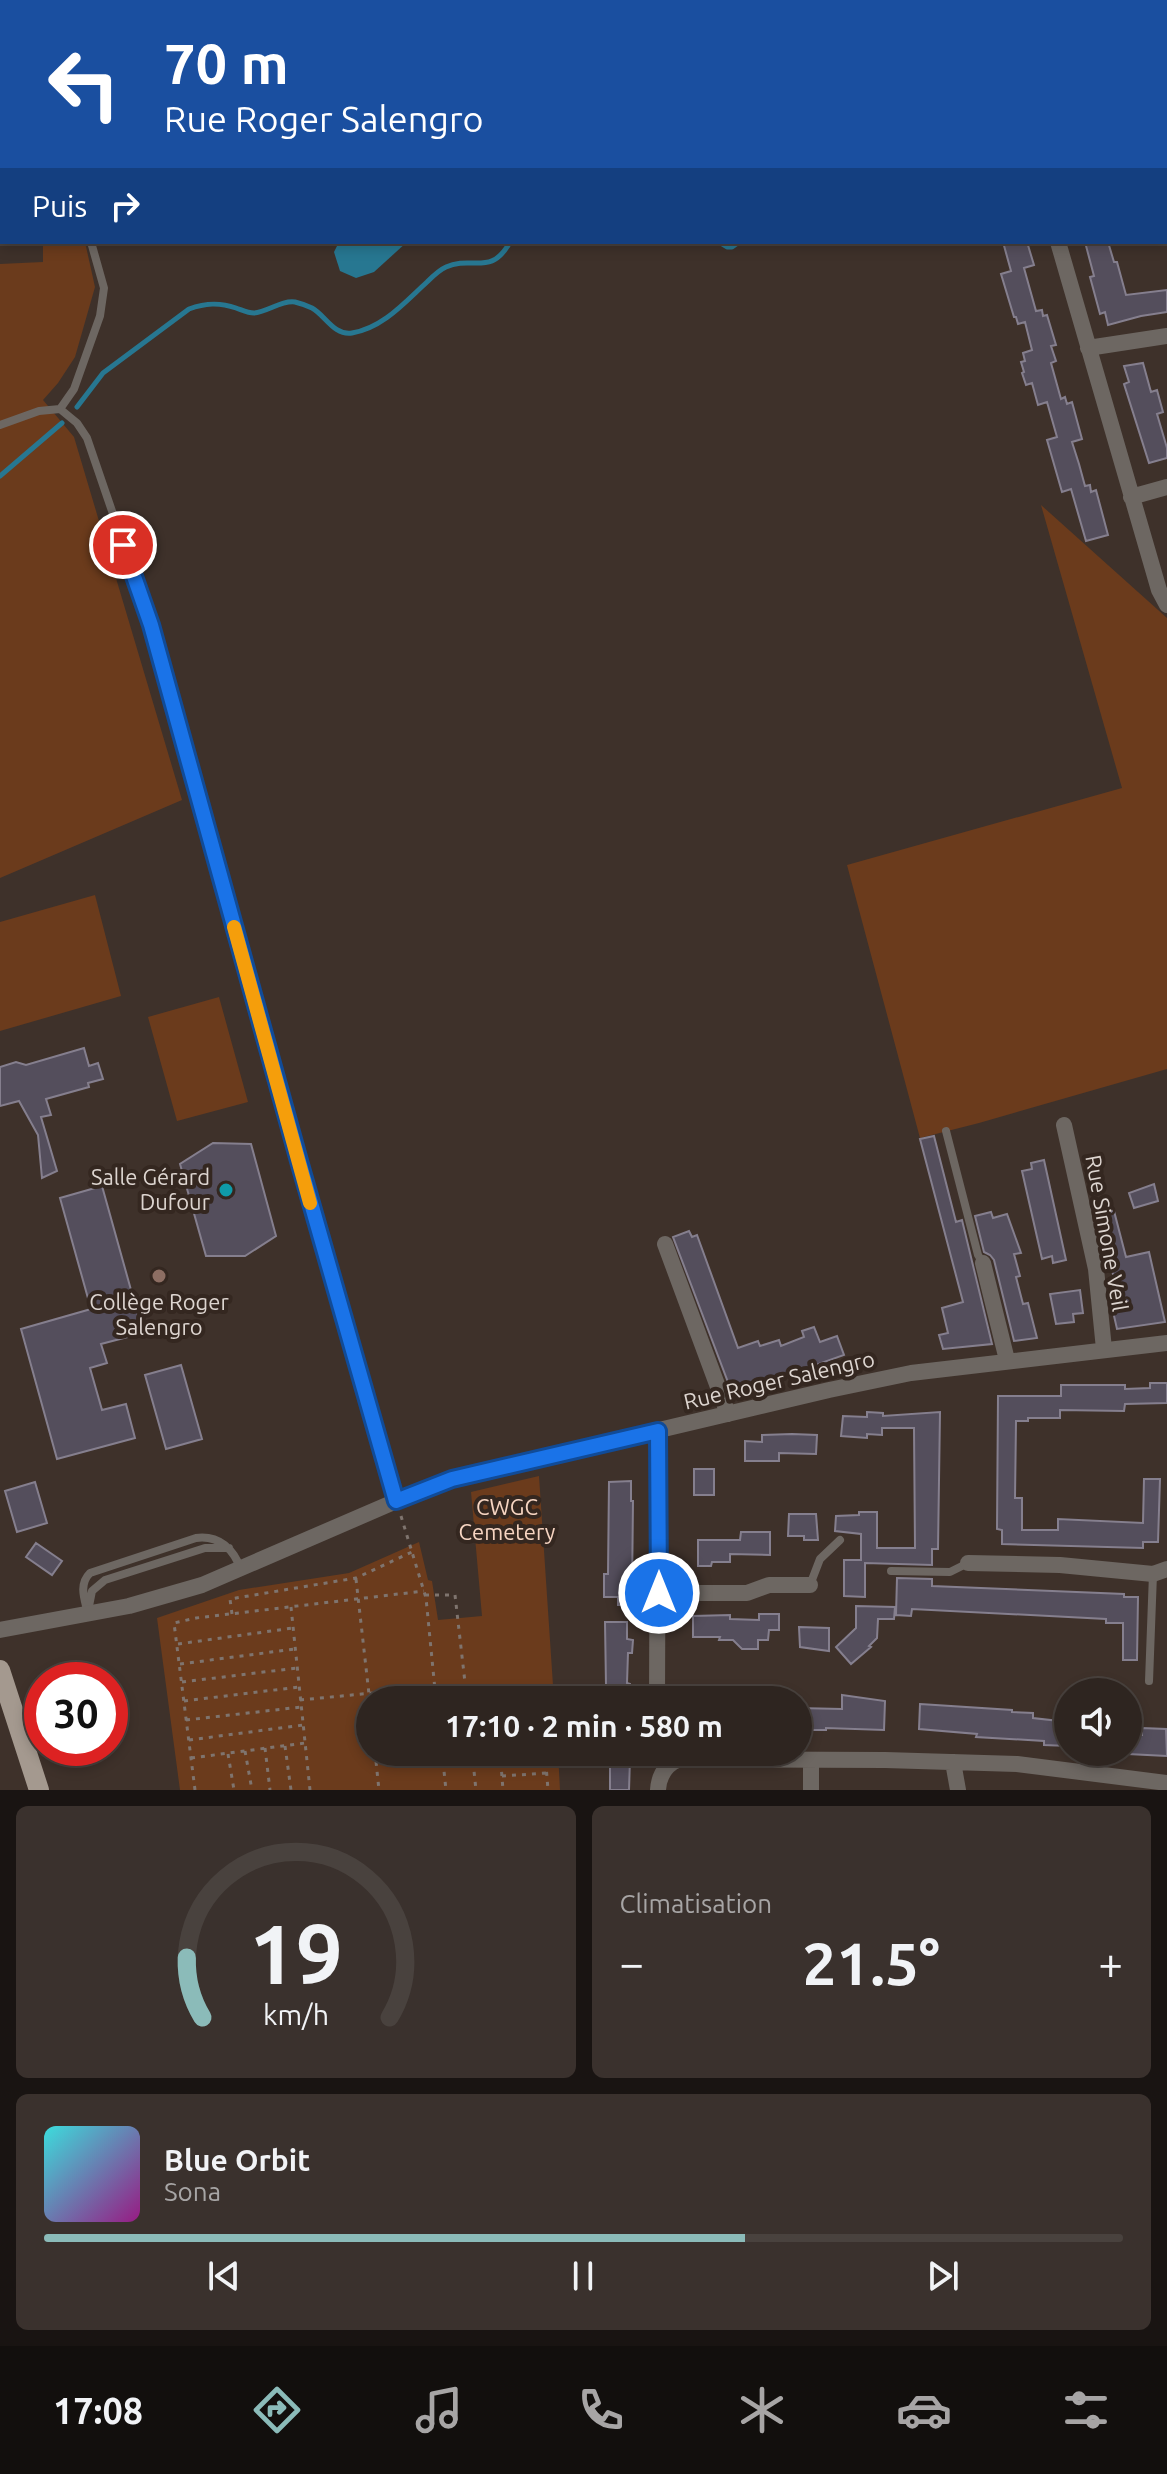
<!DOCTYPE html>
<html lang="fr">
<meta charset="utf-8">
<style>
:root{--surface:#2e2520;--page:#3a312d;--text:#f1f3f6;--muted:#a7a5a5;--line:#49423e;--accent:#8bbbb9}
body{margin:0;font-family:Ubuntu,sans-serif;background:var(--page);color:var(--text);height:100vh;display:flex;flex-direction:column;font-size:30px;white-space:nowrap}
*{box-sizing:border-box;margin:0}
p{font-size:26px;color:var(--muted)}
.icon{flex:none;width:44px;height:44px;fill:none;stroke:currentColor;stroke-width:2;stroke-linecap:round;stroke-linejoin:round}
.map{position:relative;height:1790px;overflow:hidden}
.side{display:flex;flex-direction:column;gap:16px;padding:16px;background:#191412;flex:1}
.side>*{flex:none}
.banner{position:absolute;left:0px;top:0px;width:1168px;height:244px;box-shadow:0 4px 12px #0003,0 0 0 2px var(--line);background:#1a4fa0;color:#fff;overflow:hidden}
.controls{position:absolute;left:1054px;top:1678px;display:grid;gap:16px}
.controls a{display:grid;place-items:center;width:88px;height:88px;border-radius:50%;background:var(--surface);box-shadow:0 4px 12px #0003,0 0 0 2px var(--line);font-size:40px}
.speed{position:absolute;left:24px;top:1662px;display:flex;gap:16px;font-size:40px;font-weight:700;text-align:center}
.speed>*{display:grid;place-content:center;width:104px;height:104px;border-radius:50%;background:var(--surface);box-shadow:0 4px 12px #0003,0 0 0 2px var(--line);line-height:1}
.speed .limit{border:12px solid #d22;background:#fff;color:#111}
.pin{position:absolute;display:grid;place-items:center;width:68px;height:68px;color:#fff;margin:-34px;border:4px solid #fff;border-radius:50%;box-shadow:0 2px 8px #0007}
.me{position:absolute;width:88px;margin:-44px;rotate:0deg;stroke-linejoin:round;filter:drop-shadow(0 0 6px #0008)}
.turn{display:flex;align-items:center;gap:28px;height:168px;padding:0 32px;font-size:36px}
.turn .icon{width:104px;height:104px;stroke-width:2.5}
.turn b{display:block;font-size:56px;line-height:68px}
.then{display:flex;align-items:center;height:76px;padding:0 32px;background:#0003;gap:16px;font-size:30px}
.big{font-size:60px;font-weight:700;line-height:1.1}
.side .tile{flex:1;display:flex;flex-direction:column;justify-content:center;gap:12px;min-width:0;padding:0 28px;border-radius:12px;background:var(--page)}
.side .dial{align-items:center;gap:0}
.dial svg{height:208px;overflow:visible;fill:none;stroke:var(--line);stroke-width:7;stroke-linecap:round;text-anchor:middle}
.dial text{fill:var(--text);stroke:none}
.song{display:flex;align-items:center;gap:24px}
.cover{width:96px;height:96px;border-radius:12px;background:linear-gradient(135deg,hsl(180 70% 55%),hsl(310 70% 35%))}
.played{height:8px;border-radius:4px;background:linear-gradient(90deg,var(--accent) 65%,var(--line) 65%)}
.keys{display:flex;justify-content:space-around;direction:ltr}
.heat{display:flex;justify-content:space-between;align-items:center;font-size:44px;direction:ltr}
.side .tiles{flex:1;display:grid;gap:16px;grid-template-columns:1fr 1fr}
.tile:last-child{grid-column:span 2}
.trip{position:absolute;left:356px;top:1686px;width:456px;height:80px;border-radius:40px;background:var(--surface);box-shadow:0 4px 12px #0003,0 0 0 2px var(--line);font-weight:700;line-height:80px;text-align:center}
.dock{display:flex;height:128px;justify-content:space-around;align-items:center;background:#120f0d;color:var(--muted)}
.dock .icon{width:56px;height:56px}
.dock .selected{color:var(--accent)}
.dock b{font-size:36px;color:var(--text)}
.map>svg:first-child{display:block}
</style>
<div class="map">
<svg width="1167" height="1790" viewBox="0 0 1167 1790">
<rect width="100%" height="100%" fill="#3e312a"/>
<path fill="#6b3b1c" d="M 43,242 L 85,242 L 95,287 L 75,357 L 58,383 L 43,400 L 74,437 L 182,800 L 0,878 L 0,264 L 43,262 Z
M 1041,505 L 1167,618 L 1167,1069 L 979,1123 L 920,1138 L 847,865 L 1122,788 Z
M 95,895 L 121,996 L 0,1031 L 0,922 Z
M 219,997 L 248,1102 L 177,1121 L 148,1017 Z
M 539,1476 L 554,1700 L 370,1700 L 370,1752 L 558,1752 L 560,1790 L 180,1790 L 157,1618 L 239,1590 L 349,1573 L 419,1542 L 428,1580 L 432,1581 L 438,1620 L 482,1616 L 471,1492 Z"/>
<path fill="#277791" d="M 339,242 L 407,242 L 374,272 L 356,278 L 340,271 L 334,252 Z"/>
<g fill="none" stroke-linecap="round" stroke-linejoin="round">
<path stroke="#277791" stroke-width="5" d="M 1166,75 L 1167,75
M 719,242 L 727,247 L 732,247 L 739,242
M 77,407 L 103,373 L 189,309 C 205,303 219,302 236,308 C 242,310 248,313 254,313 C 267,312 282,300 295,302 C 299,303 308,306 312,308 C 325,315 334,336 352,333 C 383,328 405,302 427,282 C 432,277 439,270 446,267 C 472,255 491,277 510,242
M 0,476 L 62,423"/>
</g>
<path fill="#544e5c" stroke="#857f8e" stroke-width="2" d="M 1003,242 L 1027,242 L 1034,265 L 1024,268 L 1036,311 L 1042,310 L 1043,316 L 1047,315 L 1056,345 L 1051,346 L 1056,361 L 1051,363 L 1061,399 L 1065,397 L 1067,404 L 1072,402 L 1082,439 L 1072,442 L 1079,464 L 1085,486 L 1090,485 L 1091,492 L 1096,490 L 1108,535 L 1086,541 L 1071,489 L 1062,492 L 1047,440 L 1057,437 L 1047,402 L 1038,405 L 1032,383 L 1026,385 L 1022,373 L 1024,372 L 1021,362 L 1025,361 L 1023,353 L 1032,350 L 1025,322 L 1018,324 L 1016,317 L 1014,317 L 1001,274 L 1011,271 Z
M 1085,242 L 1108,242 L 1114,262 L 1117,262 L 1126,295 L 1167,290 L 1167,312 L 1141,316 L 1108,325 L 1105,312 L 1100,314 L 1090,277 L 1094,276 Z
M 1143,363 L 1151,392 L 1157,390 L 1163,412 L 1157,414 L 1167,448 L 1167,458 L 1149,463 L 1124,384 L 1129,382 L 1124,366 Z
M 84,1048 L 89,1066 L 98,1063 L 103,1079 L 88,1083 L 89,1087 L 46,1099 L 51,1115 L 41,1117 L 57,1171 L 42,1178 L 38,1135 L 19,1101 L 0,1106 L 0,1067 L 16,1062 L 26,1065 Z
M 934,1136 L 956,1222 L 962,1220 L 992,1344 L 943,1349 L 939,1335 L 948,1333 L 942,1308 L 963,1302 L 920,1139 Z
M 213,1143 L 251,1144 L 276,1236 L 245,1256 L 206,1256 L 180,1164 Z
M 1044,1160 L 1066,1260 L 1053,1263 L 1052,1256 L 1042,1259 L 1022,1171 L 1032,1169 L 1031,1163 Z
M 1154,1184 L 1158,1201 L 1134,1208 L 1129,1193 Z
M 102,1186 L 143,1333 L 101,1344 L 107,1363 L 90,1368 L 102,1410 L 126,1404 L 135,1438 L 57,1459 L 21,1329 L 91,1309 L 60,1198 Z
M 1114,1211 L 1126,1257 L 1149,1252 L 1165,1322 L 1117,1329 L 1112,1307 L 1120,1304 L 1099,1215 Z
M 991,1212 L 993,1218 L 1007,1214 L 1021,1253 L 1014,1254 L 1020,1276 L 1016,1277 L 1023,1304 L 1028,1303 L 1037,1338 L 1014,1341 L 994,1260 L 990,1255 L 984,1252 L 975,1216 Z
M 689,1231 L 692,1237 L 697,1235 L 738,1348 L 758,1341 L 760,1346 L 779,1340 L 781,1346 L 804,1337 L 802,1331 L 814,1327 L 820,1342 L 837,1336 L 844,1355 L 765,1383 L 768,1390 L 734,1398 L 673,1237 Z
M 1080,1290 L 1083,1313 L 1073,1314 L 1074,1322 L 1056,1324 L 1050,1294 Z
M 181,1365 L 202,1439 L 166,1449 L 145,1375 Z
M 1150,1383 L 1167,1383 L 1167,1403 L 1125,1404 L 1124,1411 L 1060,1410 L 1060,1418 L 1028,1418 L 1028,1421 L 1016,1421 L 1015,1498 L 1022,1498 L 1022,1530 L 1058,1530 L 1058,1519 L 1143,1523 L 1144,1479 L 1160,1479 L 1158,1542 L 1143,1542 L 1143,1548 L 1002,1544 L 1002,1530 L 997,1529 L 998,1396 L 1061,1396 L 1061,1385 L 1125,1385 L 1125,1389 L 1150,1388 Z
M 867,1412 L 883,1413 L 883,1416 L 940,1412 L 938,1549 L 932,1549 L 932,1565 L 865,1563 L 865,1597 L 844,1596 L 844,1560 L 861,1560 L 861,1534 L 835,1531 L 836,1516 L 859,1515 L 859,1512 L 877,1512 L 877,1548 L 915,1548 L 914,1428 L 882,1428 L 882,1435 L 867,1434 L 867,1438 L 841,1436 L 843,1416 L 867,1417 Z
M 792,1434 L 817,1435 L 816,1454 L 779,1453 L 779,1461 L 745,1461 L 745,1441 L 762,1442 L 762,1435 Z
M 694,1469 L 714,1469 L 714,1495 L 694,1495 Z
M 631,1481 L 631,1501 L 633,1501 L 632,1591 L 635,1591 L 634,1605 L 618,1605 L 618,1597 L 604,1597 L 604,1574 L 608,1574 L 609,1482 Z
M 35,1482 L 47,1523 L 17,1532 L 5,1491 Z
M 789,1514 L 816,1514 L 818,1540 L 804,1540 L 804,1536 L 788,1536 Z
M 741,1532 L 770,1532 L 770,1555 L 730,1554 L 730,1562 L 712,1562 L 711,1566 L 698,1566 L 698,1540 L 740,1540 Z
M 36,1543 L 62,1561 L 52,1575 L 26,1557 Z
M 897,1578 L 932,1579 L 932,1586 L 1124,1594 L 1124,1597 L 1138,1597 L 1137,1660 L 1123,1660 L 1123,1623 L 1106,1623 L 1106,1619 L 912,1609 L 911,1616 L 896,1615 Z
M 856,1606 L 895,1607 L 894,1619 L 878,1619 L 877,1638 L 869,1646 L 871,1647 L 851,1664 L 836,1647 L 856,1628 Z
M 759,1614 L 779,1614 L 779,1630 L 769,1630 L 768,1640 L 758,1640 L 758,1649 L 742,1649 L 733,1640 L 719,1640 L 720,1637 L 693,1637 L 693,1616 L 730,1615 L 730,1619 L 759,1620 Z
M 605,1622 L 627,1622 L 627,1639 L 633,1640 L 632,1653 L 628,1653 L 627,1683 L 630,1684 L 629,1699 L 598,1699 L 599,1686 L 606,1686 Z
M 799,1627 L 829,1628 L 829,1651 L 800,1647 Z
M 842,1695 L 885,1701 L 884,1730 L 826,1728 L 826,1730 L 798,1730 L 798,1708 L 842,1709 Z
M 920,1704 L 1012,1710 L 1012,1712 L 1033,1713 L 1033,1718 L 1068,1722 L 1068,1746 L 1044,1745 L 1044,1741 L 976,1737 L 977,1734 L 919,1729 Z
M 1142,1728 L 1166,1729 L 1167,1756 L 1128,1754 L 1128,1735 L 1142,1735 Z
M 610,1758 L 630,1759 L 629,1790 L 610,1790 Z"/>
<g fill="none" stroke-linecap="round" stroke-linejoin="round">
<path stroke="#7f746e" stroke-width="3" stroke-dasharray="4 6" stroke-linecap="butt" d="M 401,1516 L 426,1598 L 436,1700
M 356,1579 L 370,1703
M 425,1595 L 455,1595 L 467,1700
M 291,1607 L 310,1790
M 232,1614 L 230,1599 L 356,1578 L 412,1552
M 178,1644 L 293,1628
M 180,1664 L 295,1649
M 182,1682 L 297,1668
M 300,1700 L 435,1687
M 184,1701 L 299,1687
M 186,1720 L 301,1707
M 189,1740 L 303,1725
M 285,1746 L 291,1790
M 265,1748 L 270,1790
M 245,1751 L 252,1790
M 375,1752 L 379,1790
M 442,1752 L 446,1790
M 472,1752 L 476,1790
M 500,1752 L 503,1790
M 545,1752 L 548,1790
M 228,1754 L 234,1790
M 191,1758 L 305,1743
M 500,1759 L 546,1756
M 502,1776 L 547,1773
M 195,1790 L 174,1623 L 196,1618 L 424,1591"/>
<path stroke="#6d6762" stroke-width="8" d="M 710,2 L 716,0
M 60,409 L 74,389 L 100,316 L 104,288 L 91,242
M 0,425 L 39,411 L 60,409 L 77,423 L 87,438 L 151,625 L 306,1188 L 396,1501
M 946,1131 L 978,1255 L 983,1263
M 891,1571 L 950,1572 L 968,1563
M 810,1585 L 820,1559 L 840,1540
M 89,1606 L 92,1591 L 105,1580 L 205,1548 L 229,1548
M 88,1614 C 85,1600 78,1585 90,1573 L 196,1538 C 219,1535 234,1549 241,1570
M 1149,1681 L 1153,1574"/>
<path stroke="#6d6762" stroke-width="16" d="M 1166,155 L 1167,155
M 1058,242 L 1159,590 L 1167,605
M 1088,348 L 1167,336
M 1131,497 L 1167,487
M 1064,1125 L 1096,1269 L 1104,1349
M 665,1244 L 728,1414
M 983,1263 L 1007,1360
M 968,1563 L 1060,1565 L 1153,1574 L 1167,1569
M 659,1593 L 747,1593 L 769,1585 L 810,1585
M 0,1630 L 129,1606 L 202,1585 L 424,1489 L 452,1479 L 829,1390 L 911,1373 L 1167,1343
M 657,1700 L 658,1431
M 680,1759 L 885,1760 L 1017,1764 L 1167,1783
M 811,1760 L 811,1790
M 953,1762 L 958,1790
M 658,1790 C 659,1775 666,1764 680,1759 L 679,1752"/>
<path stroke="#a4998f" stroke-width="20" d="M 0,1670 L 39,1790"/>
</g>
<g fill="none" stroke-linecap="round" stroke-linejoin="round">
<g stroke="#114b97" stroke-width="20">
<path id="route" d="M 123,545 L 151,625 L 299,1161 L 396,1501 L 452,1479 L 658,1431 L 659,1593"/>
</g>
<use href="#route" stroke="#1a73e8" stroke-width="14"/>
<path stroke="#f59e0b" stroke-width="14" d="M 234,927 L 310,1203"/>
</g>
<circle fill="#0f9aa8" stroke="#342720" stroke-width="3" cx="226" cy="1190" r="8"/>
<circle fill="#8d6e63" stroke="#342720" stroke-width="3" cx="159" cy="1276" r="8"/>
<g text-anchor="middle" stroke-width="8" stroke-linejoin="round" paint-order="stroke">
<g font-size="22" fill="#ddd5d0" stroke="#342720" text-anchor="end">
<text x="210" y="1185">Salle Gérard<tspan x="210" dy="25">Dufour</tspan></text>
<text x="159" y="1310" text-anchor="middle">Collège Roger<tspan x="159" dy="25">Salengro</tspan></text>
</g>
<g font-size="22" fill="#ddd5d0" stroke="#342720">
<text transform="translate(1107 1233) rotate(80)" y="8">Rue Simone Veil</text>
<text transform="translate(779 1380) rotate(-13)" y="8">Rue Roger Salengro</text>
</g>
<g font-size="22" fill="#f7d5c2" stroke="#342720">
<text x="507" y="1515">CWGC<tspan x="507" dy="25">Cemetery</tspan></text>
</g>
</g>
</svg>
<div class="controls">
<a><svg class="icon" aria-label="sound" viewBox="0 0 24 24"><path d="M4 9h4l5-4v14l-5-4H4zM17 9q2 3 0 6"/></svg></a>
</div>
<div class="speed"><div class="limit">30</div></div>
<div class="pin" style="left:123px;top:545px;background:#d93025"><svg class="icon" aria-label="arrive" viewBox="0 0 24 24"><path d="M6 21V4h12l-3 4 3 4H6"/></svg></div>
<svg class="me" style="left:659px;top:1593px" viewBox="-20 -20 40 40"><circle r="17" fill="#1a73e8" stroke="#fff" stroke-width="3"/><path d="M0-11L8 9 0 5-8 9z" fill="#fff"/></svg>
<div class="trip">17:10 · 2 min · 580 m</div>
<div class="banner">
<div class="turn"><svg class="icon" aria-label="left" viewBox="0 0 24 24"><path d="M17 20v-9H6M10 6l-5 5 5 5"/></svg><div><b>70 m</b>Rue Roger Salengro</div></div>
<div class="then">Puis<svg class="icon" aria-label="right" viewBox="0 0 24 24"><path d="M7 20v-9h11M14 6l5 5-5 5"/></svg></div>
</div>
</div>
<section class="side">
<div class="tiles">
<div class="tile dial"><svg viewBox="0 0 100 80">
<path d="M14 69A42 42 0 1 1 86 69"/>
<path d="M14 69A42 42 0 0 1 8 46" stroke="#8bbbb9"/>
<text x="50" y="56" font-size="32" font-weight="700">19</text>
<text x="50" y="72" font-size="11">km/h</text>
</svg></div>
<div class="tile"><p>Climatisation</p>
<div class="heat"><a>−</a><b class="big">21.5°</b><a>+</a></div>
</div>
<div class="tile">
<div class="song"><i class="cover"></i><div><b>Blue Orbit</b><p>Sona</p></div></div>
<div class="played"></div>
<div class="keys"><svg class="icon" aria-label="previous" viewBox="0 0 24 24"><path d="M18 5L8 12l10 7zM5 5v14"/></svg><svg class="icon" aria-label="pause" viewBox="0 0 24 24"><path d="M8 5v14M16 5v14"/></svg><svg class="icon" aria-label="next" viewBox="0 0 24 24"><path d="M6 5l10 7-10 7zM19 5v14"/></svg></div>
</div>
</div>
</section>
<nav class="dock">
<b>17:08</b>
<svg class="icon selected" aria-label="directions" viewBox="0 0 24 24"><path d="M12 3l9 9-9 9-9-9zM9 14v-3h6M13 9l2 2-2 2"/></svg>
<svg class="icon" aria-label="music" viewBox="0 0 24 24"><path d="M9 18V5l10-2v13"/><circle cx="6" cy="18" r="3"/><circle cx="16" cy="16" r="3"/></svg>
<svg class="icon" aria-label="phone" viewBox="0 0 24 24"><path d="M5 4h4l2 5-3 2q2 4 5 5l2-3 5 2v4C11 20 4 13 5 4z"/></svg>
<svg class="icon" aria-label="climate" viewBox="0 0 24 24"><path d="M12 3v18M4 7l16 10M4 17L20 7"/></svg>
<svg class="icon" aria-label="car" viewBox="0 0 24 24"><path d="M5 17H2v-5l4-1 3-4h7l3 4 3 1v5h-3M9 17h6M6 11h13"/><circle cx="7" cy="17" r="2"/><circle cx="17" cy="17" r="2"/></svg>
<svg class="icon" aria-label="filters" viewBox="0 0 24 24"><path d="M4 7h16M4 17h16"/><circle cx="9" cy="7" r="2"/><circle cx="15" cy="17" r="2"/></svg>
</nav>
